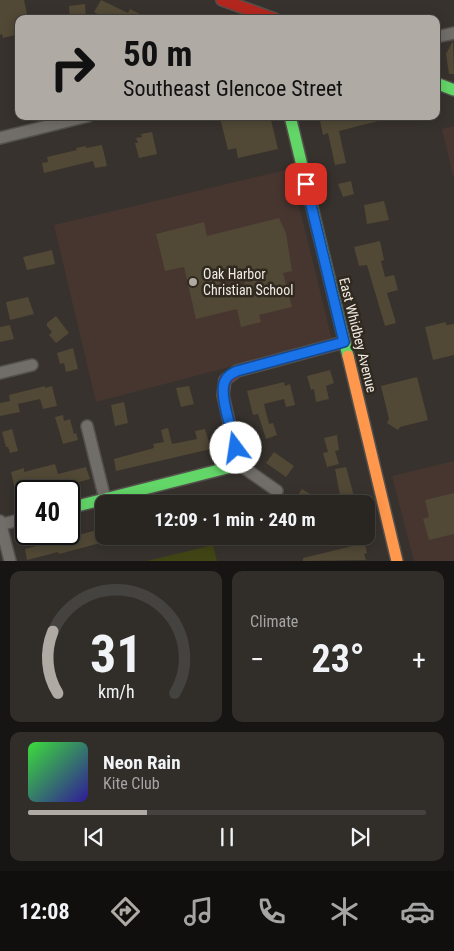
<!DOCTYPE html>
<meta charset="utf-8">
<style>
:root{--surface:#292622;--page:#312e2a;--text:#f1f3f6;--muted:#a5a5a5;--line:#454340;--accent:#afaaa3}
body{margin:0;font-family:"Roboto Condensed",sans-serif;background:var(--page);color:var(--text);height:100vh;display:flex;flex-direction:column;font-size:19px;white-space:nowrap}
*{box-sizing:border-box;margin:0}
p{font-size:16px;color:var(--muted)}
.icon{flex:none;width:28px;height:28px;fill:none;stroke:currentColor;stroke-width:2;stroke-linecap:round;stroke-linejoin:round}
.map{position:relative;height:561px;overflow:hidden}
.side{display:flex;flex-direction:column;gap:10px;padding:10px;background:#171513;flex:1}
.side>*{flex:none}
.hud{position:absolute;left:15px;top:15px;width:425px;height:105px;border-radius:10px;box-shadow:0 2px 12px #0003,0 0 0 1px var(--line);background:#afaaa3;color:#111;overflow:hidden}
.speed{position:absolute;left:15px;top:480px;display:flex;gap:10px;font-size:25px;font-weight:700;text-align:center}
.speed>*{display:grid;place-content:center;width:65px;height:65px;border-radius:50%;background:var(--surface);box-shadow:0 2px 12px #0003,0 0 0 1px var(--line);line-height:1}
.speed .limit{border:2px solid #111;border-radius:8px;background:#fff;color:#111}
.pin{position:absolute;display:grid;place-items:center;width:42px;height:42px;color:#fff;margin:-21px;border-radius:10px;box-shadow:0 2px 8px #0006}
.me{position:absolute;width:55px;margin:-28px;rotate:346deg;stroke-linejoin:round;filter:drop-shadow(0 0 4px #0008)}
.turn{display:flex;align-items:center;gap:18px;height:105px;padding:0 25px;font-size:22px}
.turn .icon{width:65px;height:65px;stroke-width:2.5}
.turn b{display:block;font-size:35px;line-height:42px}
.big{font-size:38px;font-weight:700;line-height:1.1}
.side .tile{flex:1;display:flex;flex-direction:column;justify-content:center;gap:8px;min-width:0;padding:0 18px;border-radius:10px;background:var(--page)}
.side .dial{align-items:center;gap:0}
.dial svg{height:130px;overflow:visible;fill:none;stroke:var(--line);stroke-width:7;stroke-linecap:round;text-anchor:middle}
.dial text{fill:var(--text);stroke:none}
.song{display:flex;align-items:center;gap:15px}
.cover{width:60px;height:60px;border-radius:8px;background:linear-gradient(135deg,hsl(120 70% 55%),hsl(250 70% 35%))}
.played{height:5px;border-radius:2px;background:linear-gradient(90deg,var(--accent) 30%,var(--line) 30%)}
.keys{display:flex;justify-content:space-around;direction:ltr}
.heat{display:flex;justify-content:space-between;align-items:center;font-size:28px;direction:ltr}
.side .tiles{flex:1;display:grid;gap:10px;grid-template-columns:1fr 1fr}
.tile:last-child{grid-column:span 2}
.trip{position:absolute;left:95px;top:495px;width:280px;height:50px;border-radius:10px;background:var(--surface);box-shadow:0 2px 12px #0003,0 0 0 1px var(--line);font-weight:700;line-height:50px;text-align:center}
.menu{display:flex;height:80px;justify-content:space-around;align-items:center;background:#100f0e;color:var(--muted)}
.menu .icon{width:35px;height:35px}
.menu .on{color:var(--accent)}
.menu b{font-size:22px;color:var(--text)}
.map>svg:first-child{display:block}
</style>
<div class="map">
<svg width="454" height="561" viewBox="0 0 454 561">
<rect width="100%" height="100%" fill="#37322d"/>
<path fill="#473630" d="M 454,126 L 454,180 L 442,129 Z
M 290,169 L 332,340 L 96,402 L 54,225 Z
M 454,461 L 454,561 L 414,561 L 392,476 Z"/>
<path fill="#414515" d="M 213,545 L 217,561 L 147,561 Z"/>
<path fill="#514835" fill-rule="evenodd" d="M 0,0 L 24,0 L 28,19 L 19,19 L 19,34 L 3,38 L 2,34 L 0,35 Z
M 101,0 L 128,13 L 130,9 L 150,19 L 107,19 L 94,12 Z
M 85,4 L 86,19 L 70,19 L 69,6 Z
M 453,41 L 454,74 L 449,74 L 446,54 Z
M 226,116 L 270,116 L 278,149 L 238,158 L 236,148 L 228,150 L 220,118 Z
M 319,116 L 386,116 L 386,119 L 339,131 L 346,163 L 335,165 L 328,133 L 323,135 Z
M 152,132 L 157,154 L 139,158 L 135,143 L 138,143 L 136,138 L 142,137 L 141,134 Z
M 102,145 L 107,166 L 95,168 L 93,161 L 44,173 L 42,163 L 48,162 L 47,157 L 77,150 L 76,148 L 86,146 L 86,148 Z
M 351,181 L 354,194 L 343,197 L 338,184 Z
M 384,201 L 389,220 L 367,224 L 364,205 Z
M 279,218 L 286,233 L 292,271 L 283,273 L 292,307 L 259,315 L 261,322 L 241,327 L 237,309 L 196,319 L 184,267 L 165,271 L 156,234 L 204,222 L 207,236 ZM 241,268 L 246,288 L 223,294 L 218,274 Z
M 380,241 L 384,260 L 381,261 L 385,277 L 394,275 L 398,290 L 387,293 L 396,323 L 385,326 L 367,265 L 359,266 L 354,247 Z
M 52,250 L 55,264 L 27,270 L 23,257 Z
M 28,297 L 34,314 L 10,320 L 6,302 Z
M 56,316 L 69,333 L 56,343 L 49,335 L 52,332 L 47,326 L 47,323 Z
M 446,322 L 446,325 L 454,324 L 454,355 L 433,360 L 425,327 Z
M 10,325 L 14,339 L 0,342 L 0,327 Z
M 73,348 L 78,369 L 66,372 L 64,363 L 60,364 L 57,353 Z
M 330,370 L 334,383 L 326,386 L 329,399 L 316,402 L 314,389 L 311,390 L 307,376 Z
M 417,377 L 428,420 L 400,427 L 398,430 L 387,423 L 389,419 L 381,386 Z
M 284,382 L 285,386 L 290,384 L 295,405 L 286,407 L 284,399 L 264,404 L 269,424 L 273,423 L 277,435 L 266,439 L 258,414 L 253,415 L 247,391 Z
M 45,386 L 45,388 L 52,386 L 57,406 L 43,409 L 40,399 L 18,404 L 20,412 L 0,416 L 0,403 L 10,401 L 9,395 Z
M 189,386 L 194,404 L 181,407 L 176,388 Z
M 124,402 L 128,423 L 115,426 L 111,405 Z
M 63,415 L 64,421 L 70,419 L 74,434 L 76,433 L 78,440 L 63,444 L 55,417 Z
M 168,428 L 172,444 L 197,439 L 195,431 L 205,429 L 211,449 L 116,471 L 114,459 L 154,448 L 153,444 L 164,442 L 161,430 Z
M 12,429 L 18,451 L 10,453 L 8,447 L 6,447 L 2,432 Z
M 337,435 L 339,450 L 335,451 L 339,464 L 327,467 L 323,453 L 328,452 L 324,438 Z
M 274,452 L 294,466 L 286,477 L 266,463 Z
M 55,464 L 58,474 L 86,467 L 90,479 L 46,491 L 26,491 L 26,496 L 17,498 L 11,472 L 24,468 L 24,472 Z
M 346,467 L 355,500 L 347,501 L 348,504 L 332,504 L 330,497 L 340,495 L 335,469 Z
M 302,489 L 312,495 L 308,501 L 311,504 L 292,504 Z
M 454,493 L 454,534 L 429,540 L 423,519 L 429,517 L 425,500 Z
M 101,529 L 104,542 L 59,554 L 58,552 L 27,560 L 25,549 Z
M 365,543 L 367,553 L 364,554 L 366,560 L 303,561 L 303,558 Z"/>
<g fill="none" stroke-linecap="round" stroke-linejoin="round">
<g stroke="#54504c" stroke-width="14">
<path id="street" d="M 436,37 L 454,33
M 0,138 L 88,116
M 0,373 L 32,365
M 87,426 L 105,499
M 236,462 L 277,491
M 0,521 L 10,561
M 0,525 L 26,518"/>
</g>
<g stroke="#54504c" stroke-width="14">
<path id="fast" d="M 436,83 L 454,90
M 290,116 L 348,356
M 69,508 L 231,467 C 240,458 235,447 232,435"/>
</g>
<g stroke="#54504c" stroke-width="14">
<path id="slow" d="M 348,356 L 397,561"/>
</g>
<g stroke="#54504c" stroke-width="14">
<path id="jam" d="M 222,0 L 275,19
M 232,435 L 223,395 L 225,380 L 237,371 L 344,342"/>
</g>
<use href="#street" stroke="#716e6a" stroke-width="11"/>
<use href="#fast" stroke="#63d668" stroke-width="11"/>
<use href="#slow" stroke="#ff974d" stroke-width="11"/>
<use href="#jam" stroke="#b3261e" stroke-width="11"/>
</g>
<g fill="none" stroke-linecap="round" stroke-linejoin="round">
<g stroke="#114b97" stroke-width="12">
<path id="route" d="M 236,448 C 233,433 218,394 225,381 C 227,376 232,373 237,371 L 344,342 L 306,184"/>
</g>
<use href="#route" stroke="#1a73e8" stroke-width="9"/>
</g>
<circle fill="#afaaa3" stroke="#30291f" stroke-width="2" cx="193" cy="282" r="5"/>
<g text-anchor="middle" stroke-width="5" stroke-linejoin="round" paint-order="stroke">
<g font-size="14" fill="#efeae3" stroke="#30291f" text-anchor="start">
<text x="203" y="279">Oak Harbor<tspan x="203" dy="16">Christian School</tspan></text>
</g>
<g font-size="14" fill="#efeae3" stroke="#30291f">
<text transform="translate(358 335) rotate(76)" y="5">East Whidbey Avenue</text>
</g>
</g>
</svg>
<div class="speed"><div class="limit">40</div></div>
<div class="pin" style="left:306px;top:184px;background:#d93025"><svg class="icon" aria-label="arrive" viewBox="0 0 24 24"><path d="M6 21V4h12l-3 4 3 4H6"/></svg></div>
<svg class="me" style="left:236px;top:448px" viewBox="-20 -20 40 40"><circle r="19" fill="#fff"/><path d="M0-13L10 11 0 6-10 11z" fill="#1a73e8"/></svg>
<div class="trip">12:09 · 1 min · 240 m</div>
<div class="hud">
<div class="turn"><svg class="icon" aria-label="right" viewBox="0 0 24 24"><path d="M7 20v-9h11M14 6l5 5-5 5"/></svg><div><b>50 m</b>Southeast Glencoe Street</div></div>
</div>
</div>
<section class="side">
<div class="tiles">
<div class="tile dial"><svg viewBox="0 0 100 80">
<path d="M14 69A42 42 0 1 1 86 69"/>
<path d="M14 69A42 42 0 0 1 11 31" stroke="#afaaa3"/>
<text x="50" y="56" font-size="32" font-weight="700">31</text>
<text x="50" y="72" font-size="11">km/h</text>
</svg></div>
<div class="tile"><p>Climate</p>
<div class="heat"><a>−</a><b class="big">23°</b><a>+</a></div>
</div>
<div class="tile">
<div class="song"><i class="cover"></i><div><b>Neon Rain</b><p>Kite Club</p></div></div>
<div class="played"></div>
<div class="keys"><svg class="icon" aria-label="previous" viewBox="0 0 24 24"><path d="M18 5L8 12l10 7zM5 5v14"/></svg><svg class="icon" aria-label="pause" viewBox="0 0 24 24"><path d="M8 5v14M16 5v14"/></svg><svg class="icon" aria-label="next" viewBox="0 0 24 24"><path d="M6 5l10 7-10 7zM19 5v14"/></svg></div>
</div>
</div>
</section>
<nav class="menu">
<b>12:08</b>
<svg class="icon on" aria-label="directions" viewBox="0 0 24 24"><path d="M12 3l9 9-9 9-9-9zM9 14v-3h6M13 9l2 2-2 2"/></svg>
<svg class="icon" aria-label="music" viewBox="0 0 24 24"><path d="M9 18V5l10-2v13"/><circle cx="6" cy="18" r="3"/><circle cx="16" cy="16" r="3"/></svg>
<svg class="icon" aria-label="phone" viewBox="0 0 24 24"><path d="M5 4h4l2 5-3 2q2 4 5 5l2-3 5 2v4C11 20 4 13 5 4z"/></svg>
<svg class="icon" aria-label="climate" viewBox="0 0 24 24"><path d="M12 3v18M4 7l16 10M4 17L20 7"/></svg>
<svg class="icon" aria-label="car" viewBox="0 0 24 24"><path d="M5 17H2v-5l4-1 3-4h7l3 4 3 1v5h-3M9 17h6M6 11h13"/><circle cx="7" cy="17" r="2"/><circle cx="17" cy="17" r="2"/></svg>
</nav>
